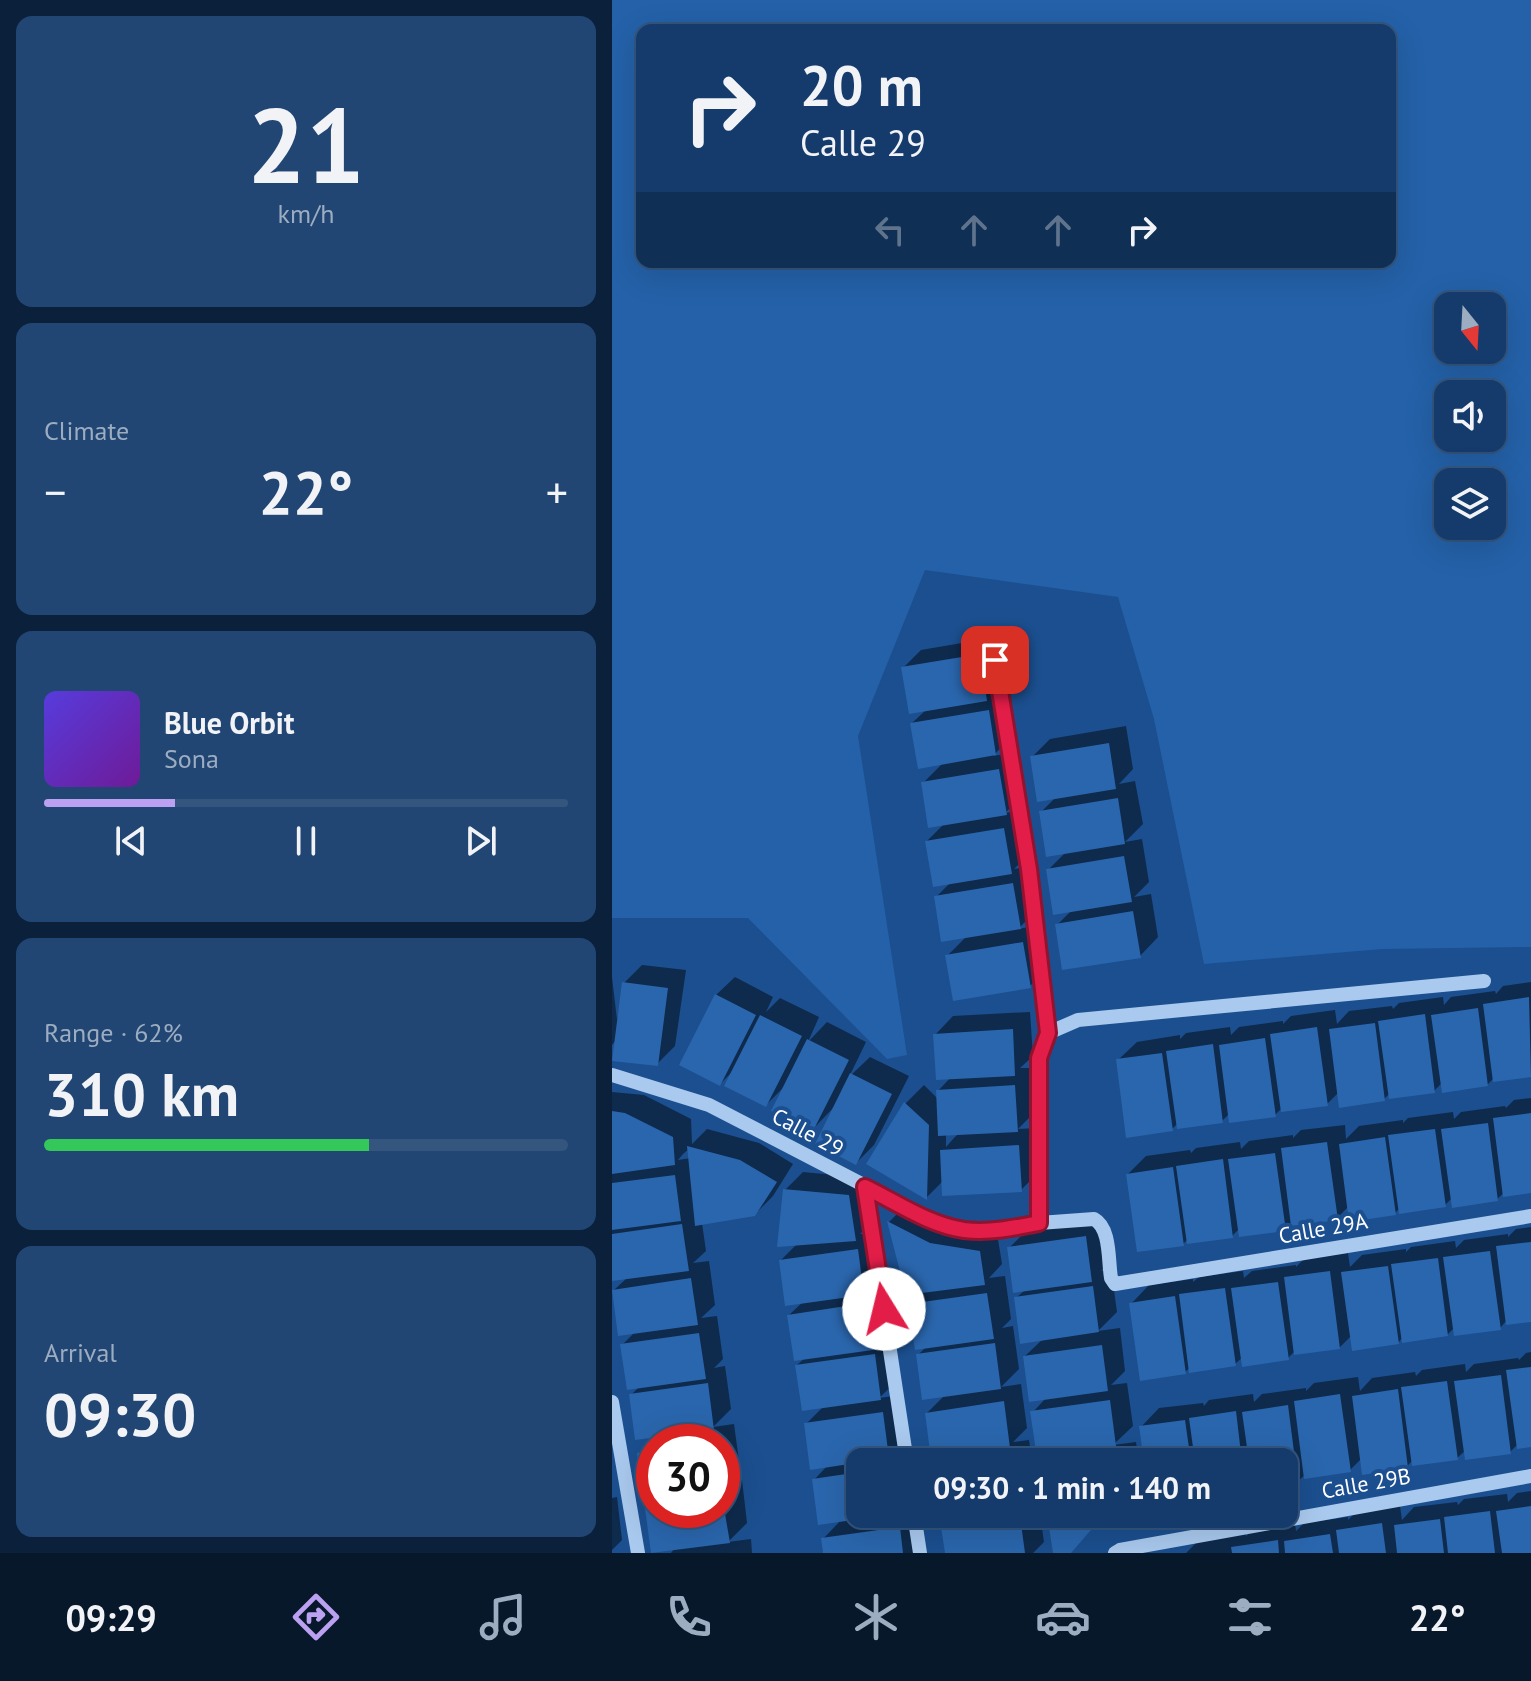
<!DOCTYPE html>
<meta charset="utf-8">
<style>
:root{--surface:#143b6b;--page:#214673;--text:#f1f3f6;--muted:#9dadc1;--line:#33557e;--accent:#bca0f2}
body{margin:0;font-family:"PT Sans",sans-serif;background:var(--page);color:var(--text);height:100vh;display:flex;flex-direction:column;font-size:30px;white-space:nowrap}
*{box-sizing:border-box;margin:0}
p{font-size:26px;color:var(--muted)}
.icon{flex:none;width:44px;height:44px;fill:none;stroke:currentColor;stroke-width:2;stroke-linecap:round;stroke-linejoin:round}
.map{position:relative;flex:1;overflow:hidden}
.details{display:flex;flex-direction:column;gap:16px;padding:16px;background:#0b203b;width:612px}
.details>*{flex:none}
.guide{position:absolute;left:24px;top:24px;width:760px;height:244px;border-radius:16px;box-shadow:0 8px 32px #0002,0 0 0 2px var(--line);background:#143b6b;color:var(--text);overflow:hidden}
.needle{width:52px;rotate:162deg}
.buttons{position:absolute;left:822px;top:292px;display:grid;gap:16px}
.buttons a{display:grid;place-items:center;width:72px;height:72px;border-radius:16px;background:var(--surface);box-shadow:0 8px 32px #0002,0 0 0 2px var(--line);font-size:40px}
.speed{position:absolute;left:24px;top:1424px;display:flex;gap:16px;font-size:40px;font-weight:700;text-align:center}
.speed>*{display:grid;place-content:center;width:104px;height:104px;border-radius:50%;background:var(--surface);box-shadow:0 8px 32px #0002,0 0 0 2px var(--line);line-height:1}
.speed .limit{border:12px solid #d22;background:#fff;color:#111}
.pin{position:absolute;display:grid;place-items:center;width:68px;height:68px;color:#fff;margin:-34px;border-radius:16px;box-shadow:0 4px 12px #0006}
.me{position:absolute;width:88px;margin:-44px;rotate:351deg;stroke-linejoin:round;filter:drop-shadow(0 0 6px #0008)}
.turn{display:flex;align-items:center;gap:28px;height:168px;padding:0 32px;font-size:36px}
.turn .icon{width:104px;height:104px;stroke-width:2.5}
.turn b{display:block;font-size:56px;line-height:68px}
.lanes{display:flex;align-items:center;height:76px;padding:0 32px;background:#0003;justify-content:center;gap:40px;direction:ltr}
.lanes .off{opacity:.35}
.big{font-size:60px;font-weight:800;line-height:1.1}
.details .card{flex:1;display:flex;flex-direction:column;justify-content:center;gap:12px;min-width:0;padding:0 28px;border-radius:16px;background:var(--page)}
.details .dial{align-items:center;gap:0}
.dial b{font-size:104px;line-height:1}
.song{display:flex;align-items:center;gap:24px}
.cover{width:96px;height:96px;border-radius:12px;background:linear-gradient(135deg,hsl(250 70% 55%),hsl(280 70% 35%))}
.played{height:8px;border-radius:4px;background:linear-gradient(90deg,var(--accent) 25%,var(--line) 25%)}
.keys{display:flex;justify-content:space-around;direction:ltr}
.heat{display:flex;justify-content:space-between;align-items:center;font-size:44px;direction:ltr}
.charge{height:12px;border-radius:6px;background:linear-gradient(90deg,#34c759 62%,var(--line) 0)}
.trip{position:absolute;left:234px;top:1448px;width:452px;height:80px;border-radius:16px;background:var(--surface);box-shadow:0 8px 32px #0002,0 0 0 2px var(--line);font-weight:800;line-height:80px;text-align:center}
.tabs{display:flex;height:128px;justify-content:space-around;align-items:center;background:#08182b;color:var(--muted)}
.tabs .icon{width:56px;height:56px}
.tabs .active{color:var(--accent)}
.tabs b{font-size:36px;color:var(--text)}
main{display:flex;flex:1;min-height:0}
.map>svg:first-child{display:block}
</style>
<main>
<section class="details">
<div class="card dial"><b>21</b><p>km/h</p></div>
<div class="card"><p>Climate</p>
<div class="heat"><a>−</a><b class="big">22°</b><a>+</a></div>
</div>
<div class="card">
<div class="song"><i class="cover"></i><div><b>Blue Orbit</b><p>Sona</p></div></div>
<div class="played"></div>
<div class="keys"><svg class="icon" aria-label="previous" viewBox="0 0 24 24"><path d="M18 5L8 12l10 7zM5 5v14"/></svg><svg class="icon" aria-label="pause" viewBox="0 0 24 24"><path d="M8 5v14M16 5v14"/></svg><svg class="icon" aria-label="next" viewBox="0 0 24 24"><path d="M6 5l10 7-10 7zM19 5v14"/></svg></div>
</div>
<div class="card"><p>Range · 62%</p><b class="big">310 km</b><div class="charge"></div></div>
<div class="card"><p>Arrival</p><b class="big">09:30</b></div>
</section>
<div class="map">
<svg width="919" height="1553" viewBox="0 0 919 1553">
<rect width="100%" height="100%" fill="#1b4f8f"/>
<path fill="#2461a8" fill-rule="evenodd" d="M 0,0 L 919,0 L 919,947 L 770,949 L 592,964 L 542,719 L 506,597 L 313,570 L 246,736 L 295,1055 L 275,1059 L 136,918 L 0,918 ZM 30,30 L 778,30 L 778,262 L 30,262 ZM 836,306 L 880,306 L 880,350 L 836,350 ZM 836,394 L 880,394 L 880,438 L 836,438 ZM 836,482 L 880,482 L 880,526 L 836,526 Z"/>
<path fill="#0007" fill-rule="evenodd" d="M 385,637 L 392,681 L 378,696 L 394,693 L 401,735 L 381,756 L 405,752 L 412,795 L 393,813 L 410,810 L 417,854 L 402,869 L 419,866 L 426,909 L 406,929 L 429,925 L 436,968 L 418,986 L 335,956 L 356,935 L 324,897 L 339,882 L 315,841 L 333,823 L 311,783 L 331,763 L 300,723 L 315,709 L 291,668 L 309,650 Z
M 514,726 L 521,769 L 507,784 L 523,781 L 531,824 L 513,842 L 530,839 L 537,882 L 522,897 L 539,894 L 546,937 L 528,956 L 445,925 L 460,910 L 436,870 L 454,852 L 429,812 L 444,797 L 420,757 L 438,739 Z
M 30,965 L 74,970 L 63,1046 L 45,1064 L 4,1040 L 0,1045 L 0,977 L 5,1020 L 12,983 Z
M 123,977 L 161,997 L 154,1012 L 168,998 L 207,1017 L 196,1042 L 215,1022 L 254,1042 L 237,1077 L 258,1057 L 297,1076 L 262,1145 L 244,1163 L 222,1107 L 201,1129 L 173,1086 L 154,1105 L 122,1070 L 108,1084 L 104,995 Z
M 919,982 L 919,1075 L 883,1079 L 883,1077 L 875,1085 L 830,1083 L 822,1091 L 778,1093 L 772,1099 L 727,1092 L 715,1104 L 671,1107 L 663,1115 L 618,1113 L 610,1121 L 566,1123 L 560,1129 L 506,1060 L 525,1042 L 568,1035 L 568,1039 L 574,1033 L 618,1027 L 619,1035 L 627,1027 L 671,1021 L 671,1024 L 679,1016 L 723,1010 L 725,1024 L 737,1011 L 780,1006 L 781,1009 L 787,1003 L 831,997 L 832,1005 L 839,997 L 883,991 L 884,994 L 891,986 Z
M 418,1012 L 421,1056 L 408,1068 L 421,1068 L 423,1112 L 406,1129 L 425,1128 L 427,1172 L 409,1190 L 331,1181 L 315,1197 L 257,1164 L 294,1103 L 312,1085 L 326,1099 L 326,1091 L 339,1077 L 323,1035 L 341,1016 ZM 347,1133 L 342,1138 L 334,1147 L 334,1134 Z
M 0,1092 L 32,1095 L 79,1119 L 80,1144 L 95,1129 L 147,1143 L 181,1164 L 161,1196 L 142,1215 L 90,1223 L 94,1251 L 81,1263 L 97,1261 L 103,1305 L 89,1318 L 105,1316 L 111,1359 L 102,1368 L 113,1366 L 119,1409 L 101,1427 L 122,1424 L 128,1468 L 113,1482 L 130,1480 L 135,1523 L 116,1542 L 139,1539 L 140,1553 L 59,1553 L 62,1549 L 35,1509 L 42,1502 L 42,1510 L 110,1510 L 110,1442 L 42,1442 L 42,1495 L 27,1454 L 46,1435 L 19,1395 L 27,1387 L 10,1345 L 24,1331 L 2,1290 L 16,1277 L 0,1279 ZM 78,1148 L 79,1158 L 66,1160 L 71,1154 Z
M 919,1098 L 919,1191 L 893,1192 L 885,1199 L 840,1198 L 833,1205 L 788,1208 L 783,1213 L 737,1206 L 725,1218 L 680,1222 L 673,1229 L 628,1228 L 620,1236 L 576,1239 L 571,1244 L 516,1174 L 534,1156 L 578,1150 L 579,1153 L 584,1148 L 628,1142 L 629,1149 L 637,1141 L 681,1135 L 681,1138 L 689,1130 L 733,1125 L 734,1139 L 747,1126 L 791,1120 L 791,1123 L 796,1118 L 841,1112 L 842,1119 L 849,1112 L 893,1106 L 894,1108 L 902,1100 Z
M 191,1172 L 254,1178 L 261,1221 L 248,1234 L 264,1232 L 270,1275 L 256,1288 L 272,1286 L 286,1380 L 267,1398 L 289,1395 L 295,1438 L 280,1453 L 296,1450 L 298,1462 L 248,1462 L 248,1514 L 306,1514 L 311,1553 L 213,1553 L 211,1539 L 230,1519 L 202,1480 L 216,1465 L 194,1424 L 212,1406 L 185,1365 L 194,1357 L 177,1315 L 192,1301 L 169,1260 L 186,1243 L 173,1190 Z
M 295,1204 L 337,1226 L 385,1233 L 390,1264 L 377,1278 L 393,1276 L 399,1319 L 390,1328 L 401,1326 L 407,1369 L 389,1387 L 409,1384 L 415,1428 L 401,1442 L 417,1440 L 420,1462 L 329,1462 L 337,1454 L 315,1413 L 333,1395 L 306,1355 L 315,1346 L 298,1304 L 311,1291 L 295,1293 L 277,1222 Z
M 491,1218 L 497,1262 L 489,1271 L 499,1269 L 505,1312 L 486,1331 L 508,1328 L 513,1371 L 499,1385 L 515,1383 L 521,1426 L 501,1445 L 524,1442 L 527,1462 L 439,1462 L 449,1452 L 421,1412 L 434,1398 L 413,1356 L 431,1339 L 404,1298 L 413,1290 L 397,1248 L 415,1230 Z
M 919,1227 L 919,1320 L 895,1320 L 888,1328 L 843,1327 L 836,1334 L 791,1337 L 786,1343 L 740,1335 L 728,1347 L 684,1350 L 676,1358 L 631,1357 L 623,1364 L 579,1367 L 573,1372 L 519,1304 L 537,1285 L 581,1279 L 581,1282 L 587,1277 L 631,1271 L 632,1278 L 640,1271 L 684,1265 L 684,1267 L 692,1259 L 736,1253 L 738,1267 L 750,1255 L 794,1249 L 794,1252 L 799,1247 L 843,1241 L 844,1248 L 852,1240 L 896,1234 L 896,1237 L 904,1229 Z
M 919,1352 L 919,1445 L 906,1444 L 898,1452 L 854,1450 L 845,1458 L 801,1460 L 795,1466 L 750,1458 L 738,1470 L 694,1474 L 685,1482 L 672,1483 L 672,1462 L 534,1462 L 529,1427 L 547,1408 L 591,1403 L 592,1406 L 597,1400 L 641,1394 L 642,1402 L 650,1394 L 694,1388 L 694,1391 L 702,1383 L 746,1377 L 748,1391 L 760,1378 L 803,1372 L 804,1376 L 810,1370 L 853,1364 L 854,1372 L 862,1364 L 906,1358 L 907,1360 L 914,1353 Z
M 919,1491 L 919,1553 L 574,1553 L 589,1538 L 633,1532 L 634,1536 L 640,1530 L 683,1523 L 684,1531 L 692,1523 L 736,1517 L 736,1520 L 744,1512 L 788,1506 L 790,1520 L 802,1507 L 845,1502 L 846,1505 L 852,1499 L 895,1494 L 896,1502 L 905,1493 Z
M 5,1497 L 10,1540 L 0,1550 L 0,1498 Z
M 345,1514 L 428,1514 L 432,1542 L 421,1553 L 335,1553 L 331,1528 Z"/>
<path fill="#2a66ad" d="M 368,654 L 375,701 L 297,714 L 289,667 Z
M 377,710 L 384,755 L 306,769 L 298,723 Z
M 497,743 L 504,789 L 425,802 L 418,756 Z
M 387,769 L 395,815 L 316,828 L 309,782 Z
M 506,798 L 513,844 L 434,857 L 427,811 Z
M 392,828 L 400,874 L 321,887 L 313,841 Z
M 512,856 L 520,902 L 441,915 L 434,869 Z
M 401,883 L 409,929 L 329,942 L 322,896 Z
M 521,911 L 529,958 L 450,970 L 443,924 Z
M 411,942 L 419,988 L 341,1001 L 333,955 Z
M 10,982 L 56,988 L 46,1066 L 0,1061 Z
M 103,994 L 144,1015 L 108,1086 L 67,1065 Z
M 917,997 L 919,1077 L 881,1082 L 871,1004 Z
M 866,1008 L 876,1086 L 830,1093 L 819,1015 Z
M 813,1014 L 823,1093 L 777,1099 L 766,1021 Z
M 148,1015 L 190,1036 L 154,1107 L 112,1086 Z
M 763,1023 L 773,1101 L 727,1108 L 717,1029 Z
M 705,1027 L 716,1106 L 669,1112 L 658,1034 Z
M 401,1029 L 403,1076 L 324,1080 L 321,1034 Z
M 653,1038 L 664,1117 L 617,1123 L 607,1045 Z
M 195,1039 L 237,1060 L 201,1131 L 159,1111 Z
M 601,1044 L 611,1123 L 565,1129 L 554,1051 Z
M 550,1053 L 561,1131 L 514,1138 L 504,1059 Z
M 238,1073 L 280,1094 L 244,1165 L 203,1144 Z
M 403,1085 L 406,1132 L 326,1136 L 324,1090 Z
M 292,1102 L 317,1125 L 315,1200 L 254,1164 Z
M 0,1111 L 13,1113 L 61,1137 L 63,1165 L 0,1174 Z
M 919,1113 L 919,1193 L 891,1197 L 881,1118 Z
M 876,1123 L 886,1201 L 840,1208 L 829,1129 Z
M 823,1129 L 834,1207 L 787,1214 L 776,1135 Z
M 773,1137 L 784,1215 L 737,1222 L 727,1144 Z
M 715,1142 L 726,1220 L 679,1226 L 669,1148 Z
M 407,1145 L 410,1192 L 330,1196 L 328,1150 Z
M 75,1146 L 128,1160 L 165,1182 L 143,1216 L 83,1226 Z
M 663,1153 L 674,1231 L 627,1237 L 616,1159 Z
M 611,1159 L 621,1238 L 575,1244 L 564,1166 Z
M 561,1167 L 572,1246 L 525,1252 L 514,1174 Z
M 63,1175 L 69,1221 L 0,1230 L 0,1183 Z
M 171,1189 L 237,1195 L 244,1241 L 165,1247 Z
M 275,1221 L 318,1243 L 368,1251 L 373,1285 L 294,1295 Z
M 70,1224 L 77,1271 L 0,1281 L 0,1234 Z
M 474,1236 L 480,1282 L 401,1293 L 395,1247 Z
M 919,1242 L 919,1322 L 894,1325 L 884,1246 Z
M 246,1249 L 252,1295 L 173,1306 L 167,1260 Z
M 878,1251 L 889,1330 L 842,1336 L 831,1257 Z
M 826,1258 L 836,1336 L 790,1343 L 779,1264 Z
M 776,1266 L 787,1344 L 740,1351 L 729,1272 Z
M 718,1271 L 728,1349 L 682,1355 L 672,1277 Z
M 79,1278 L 86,1325 L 6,1336 L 0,1290 Z
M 666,1282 L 677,1360 L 630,1367 L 619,1288 Z
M 481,1286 L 487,1332 L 408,1344 L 402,1297 Z
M 613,1288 L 624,1366 L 577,1373 L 567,1294 Z
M 375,1293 L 382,1339 L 303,1350 L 296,1304 Z
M 563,1296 L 574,1374 L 528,1381 L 517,1303 Z
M 254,1303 L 261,1350 L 182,1361 L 175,1315 Z
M 87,1333 L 94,1379 L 15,1390 L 8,1344 Z
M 383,1343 L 389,1389 L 310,1400 L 304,1354 Z
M 490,1345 L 496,1391 L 417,1402 L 411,1356 Z
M 263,1354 L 269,1400 L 190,1411 L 183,1365 Z
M 919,1367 L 919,1447 L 905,1449 L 894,1370 Z
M 889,1375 L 899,1454 L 853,1460 L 842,1381 Z
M 835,1381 L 846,1460 L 800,1466 L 789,1387 Z
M 96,1383 L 102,1430 L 23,1440 L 17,1394 Z
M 786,1389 L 796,1468 L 750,1475 L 740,1396 Z
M 728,1394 L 739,1472 L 692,1479 L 682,1401 Z
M 498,1400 L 504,1446 L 425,1458 L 418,1411 Z
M 392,1401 L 398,1448 L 319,1459 L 313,1413 Z
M 676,1405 L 686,1483 L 672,1485 L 672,1462 L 637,1462 L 630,1412 Z
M 624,1411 L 630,1462 L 583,1462 L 577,1418 Z
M 271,1412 L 277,1458 L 198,1470 L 192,1423 Z
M 573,1420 L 579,1462 L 532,1462 L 527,1426 Z
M 42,1450 L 42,1497 L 31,1499 L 25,1453 Z
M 248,1472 L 248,1514 L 269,1516 L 206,1525 L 200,1479 Z
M 110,1496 L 118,1543 L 39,1553 L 33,1508 L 110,1510 Z
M 919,1506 L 919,1553 L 890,1553 L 884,1511 Z
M 878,1511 L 883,1553 L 836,1553 L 832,1517 Z
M 435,1514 L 502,1514 L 478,1531 L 459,1553 L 441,1553 Z
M 408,1516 L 413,1553 L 333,1553 L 329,1527 Z
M 828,1519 L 832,1553 L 785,1553 L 782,1525 Z
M 770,1523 L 774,1553 L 727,1553 L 724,1530 Z
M 288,1527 L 291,1553 L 211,1553 L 209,1538 Z
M 718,1534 L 721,1553 L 673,1553 L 672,1541 Z
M 666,1540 L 667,1553 L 620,1553 L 619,1547 Z"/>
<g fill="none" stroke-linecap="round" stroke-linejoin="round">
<path stroke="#a9c9ee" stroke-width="14" d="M 383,660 L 417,869 L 436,1033
M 0,1075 L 97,1105 L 319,1220 L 350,1230 L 385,1231 L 427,1223 L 482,1219 C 499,1228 496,1261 499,1278 L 503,1284 L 919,1216
M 253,1187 L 295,1462
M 427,1223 L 427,1058 L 436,1033 L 466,1020 L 872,981
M 0,1402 L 26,1553
M 302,1514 L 308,1553
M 503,1553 L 508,1550 L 919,1476"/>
</g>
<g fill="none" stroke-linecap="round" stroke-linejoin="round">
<g stroke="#92132f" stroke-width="20">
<path id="route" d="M 272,1309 L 253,1187 C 284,1202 317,1225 352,1230 C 377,1233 402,1228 427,1223 L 427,1058 L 436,1033 L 417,869 L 383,660"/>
</g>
<use href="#route" stroke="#e11d48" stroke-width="14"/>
</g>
<g text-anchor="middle" stroke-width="8" stroke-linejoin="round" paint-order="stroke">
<g font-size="22" fill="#fff" stroke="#1b4f8f">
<text transform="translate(196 1132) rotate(28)" y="8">Calle 29</text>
<text transform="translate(711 1228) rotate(-10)" y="8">Calle 29A</text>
<text transform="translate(754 1483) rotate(-10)" y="8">Calle 29B</text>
</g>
</g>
</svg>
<div class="buttons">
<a><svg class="needle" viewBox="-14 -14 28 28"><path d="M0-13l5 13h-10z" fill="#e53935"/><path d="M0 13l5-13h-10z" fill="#9dadc1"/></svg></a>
<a><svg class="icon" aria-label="sound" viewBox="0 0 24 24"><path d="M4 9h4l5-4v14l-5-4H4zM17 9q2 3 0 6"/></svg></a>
<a><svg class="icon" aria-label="layers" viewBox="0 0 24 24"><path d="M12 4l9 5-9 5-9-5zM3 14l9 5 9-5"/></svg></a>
</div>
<div class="speed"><div class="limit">30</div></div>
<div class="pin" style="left:383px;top:660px;background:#d93025"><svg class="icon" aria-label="arrive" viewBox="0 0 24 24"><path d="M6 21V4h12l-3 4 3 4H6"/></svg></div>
<svg class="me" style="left:272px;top:1309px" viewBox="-20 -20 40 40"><circle r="19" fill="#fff"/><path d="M0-13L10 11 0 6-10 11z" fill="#e11d48"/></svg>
<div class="trip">09:30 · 1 min · 140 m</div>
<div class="guide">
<div class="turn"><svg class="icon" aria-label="right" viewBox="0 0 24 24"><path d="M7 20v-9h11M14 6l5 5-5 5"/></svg><div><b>20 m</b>Calle 29</div></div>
<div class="lanes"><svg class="icon off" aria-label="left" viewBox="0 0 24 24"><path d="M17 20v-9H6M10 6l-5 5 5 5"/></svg><svg class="icon off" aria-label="ahead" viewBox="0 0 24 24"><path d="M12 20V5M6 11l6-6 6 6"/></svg><svg class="icon off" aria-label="ahead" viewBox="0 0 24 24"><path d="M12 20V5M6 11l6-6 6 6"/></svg><svg class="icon" aria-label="right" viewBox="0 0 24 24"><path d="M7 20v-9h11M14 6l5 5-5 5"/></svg></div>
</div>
</div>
</main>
<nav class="tabs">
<b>09:29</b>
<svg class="icon active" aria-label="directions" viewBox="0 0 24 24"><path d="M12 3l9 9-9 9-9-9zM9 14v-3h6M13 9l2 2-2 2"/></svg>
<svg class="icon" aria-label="music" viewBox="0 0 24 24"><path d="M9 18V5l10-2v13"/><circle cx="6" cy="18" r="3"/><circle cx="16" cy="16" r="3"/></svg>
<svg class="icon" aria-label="phone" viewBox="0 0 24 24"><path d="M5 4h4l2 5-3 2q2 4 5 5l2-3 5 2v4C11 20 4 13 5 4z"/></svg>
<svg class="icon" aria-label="climate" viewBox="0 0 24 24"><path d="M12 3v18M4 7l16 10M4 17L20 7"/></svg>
<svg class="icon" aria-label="car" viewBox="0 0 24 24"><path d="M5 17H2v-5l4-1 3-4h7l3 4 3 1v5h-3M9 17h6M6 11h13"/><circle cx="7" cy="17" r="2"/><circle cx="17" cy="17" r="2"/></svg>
<svg class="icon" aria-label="filters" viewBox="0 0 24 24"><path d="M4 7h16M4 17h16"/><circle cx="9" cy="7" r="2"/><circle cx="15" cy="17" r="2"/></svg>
<b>22°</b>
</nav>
